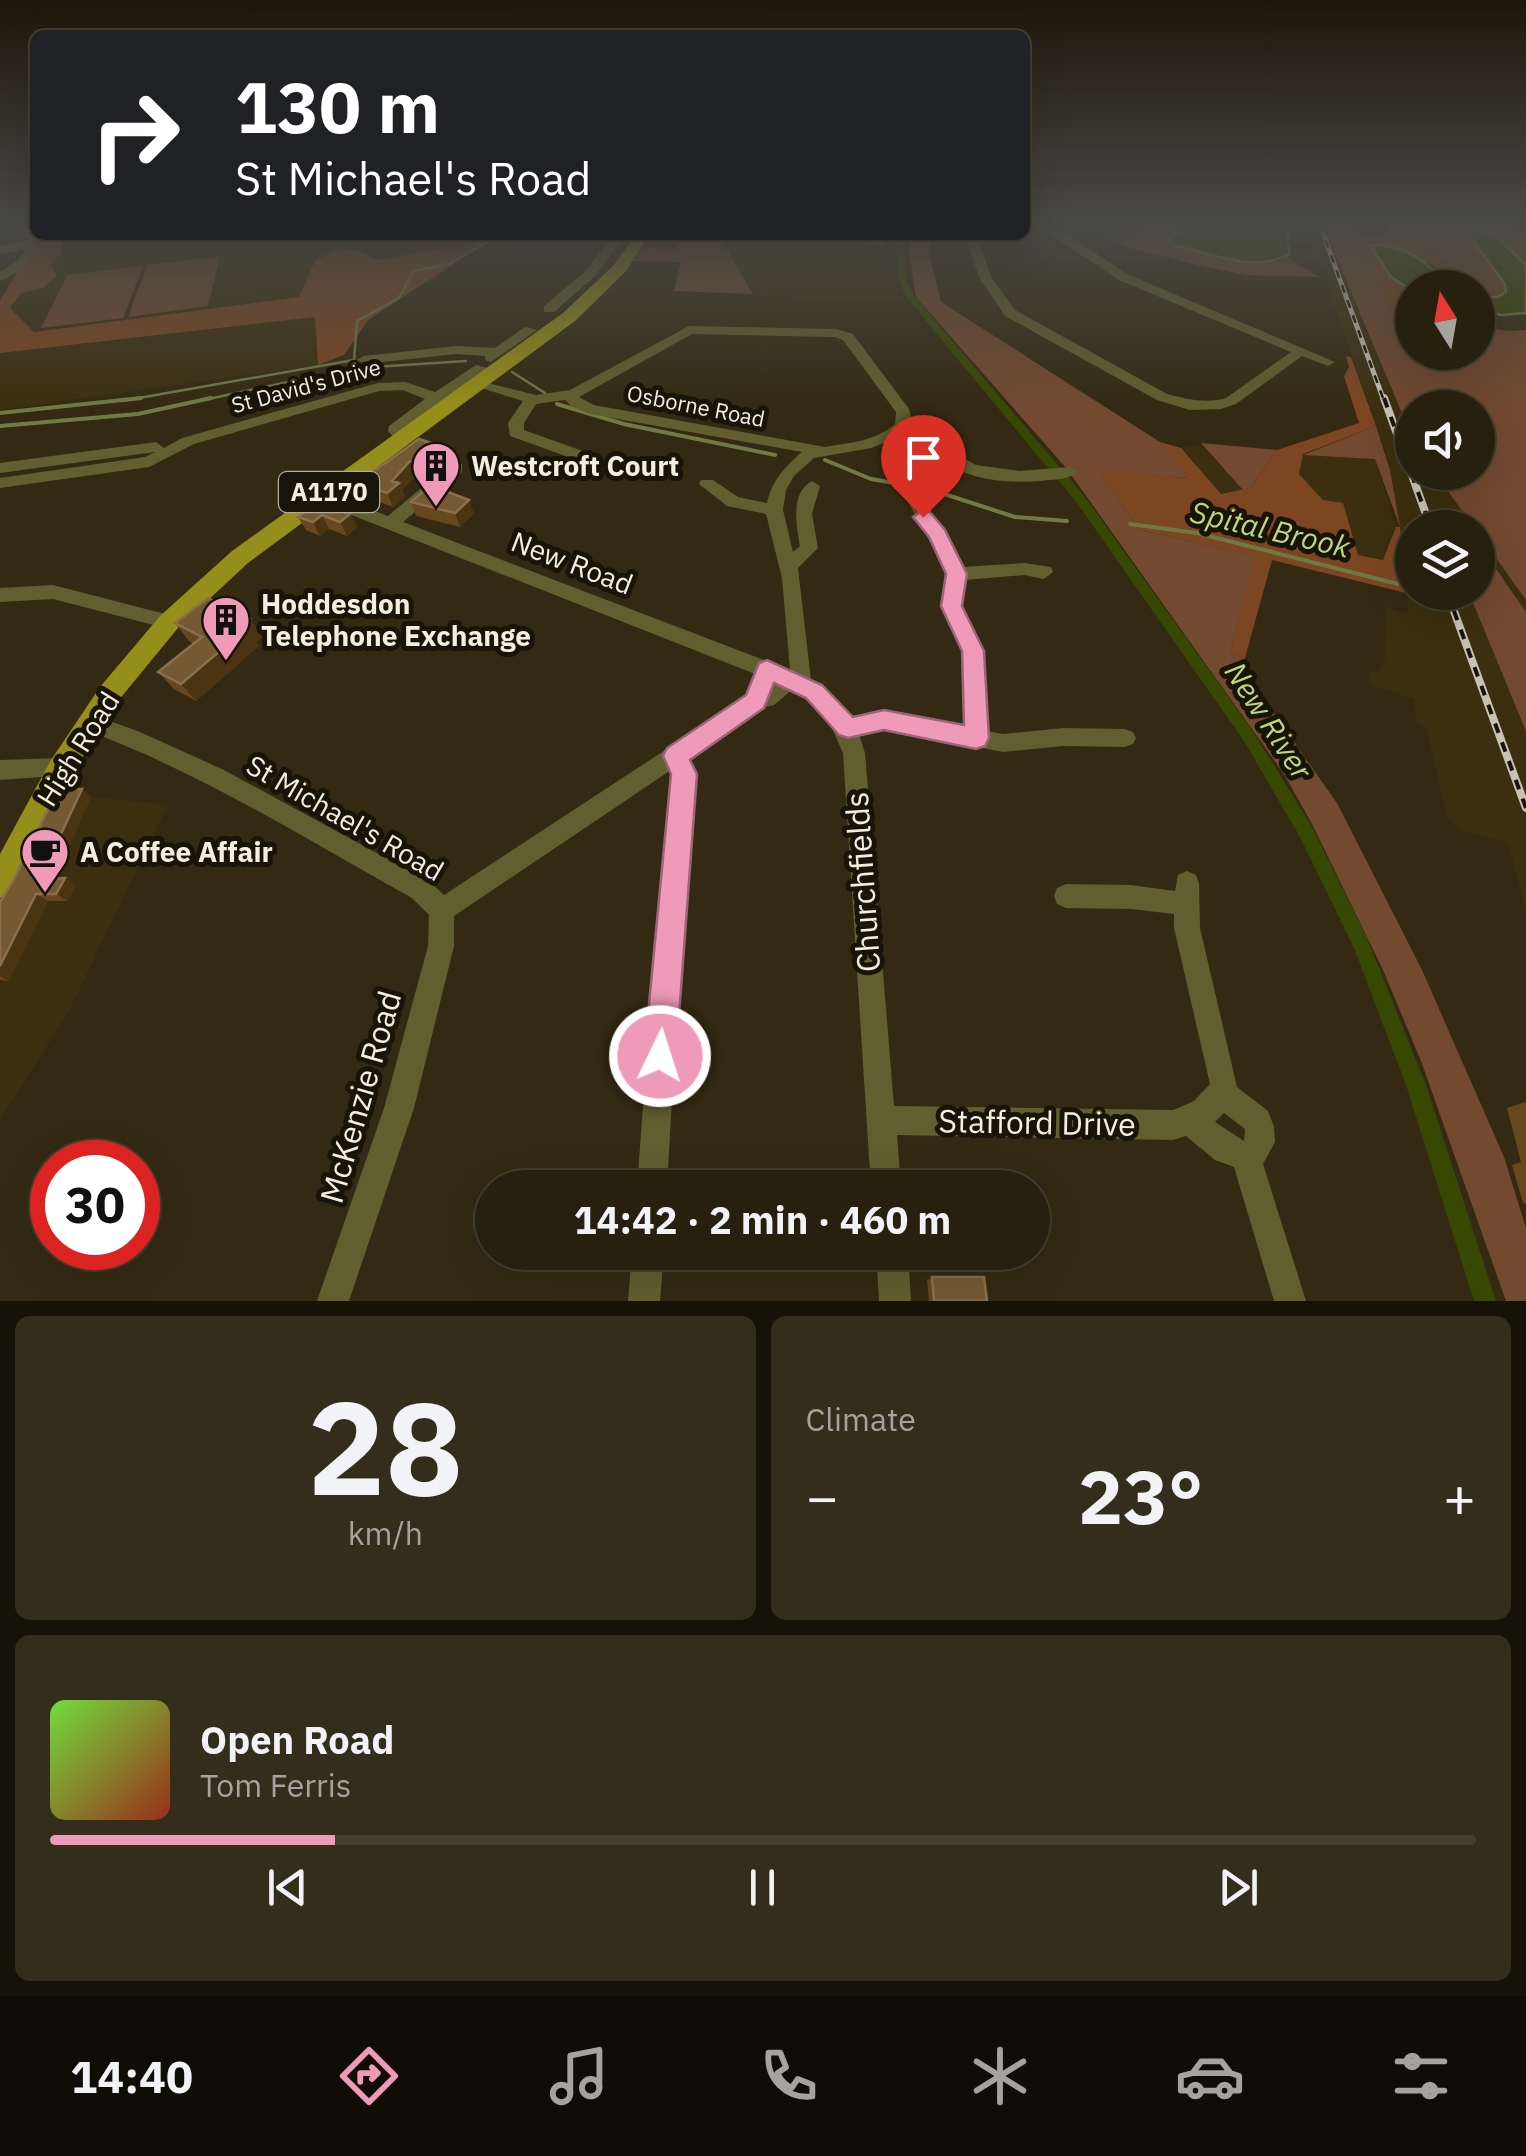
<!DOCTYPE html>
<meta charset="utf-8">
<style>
:root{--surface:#27200e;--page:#332d1c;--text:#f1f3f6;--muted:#a4a39e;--line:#433e2e;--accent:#ef9ab8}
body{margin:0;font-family:"IBM Plex Sans",sans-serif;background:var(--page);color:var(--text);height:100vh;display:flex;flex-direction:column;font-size:38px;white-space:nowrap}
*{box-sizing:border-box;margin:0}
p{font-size:32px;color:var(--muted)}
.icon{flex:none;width:55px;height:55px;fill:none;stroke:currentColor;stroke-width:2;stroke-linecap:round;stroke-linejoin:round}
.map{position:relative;height:1301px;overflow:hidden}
.panel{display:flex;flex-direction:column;gap:15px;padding:15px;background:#151208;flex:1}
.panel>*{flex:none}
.guide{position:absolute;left:30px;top:30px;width:1000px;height:210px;border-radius:15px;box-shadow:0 10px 40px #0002,0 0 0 2px var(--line);background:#202124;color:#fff;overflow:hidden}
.needle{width:65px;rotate:349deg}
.buttons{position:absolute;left:1395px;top:270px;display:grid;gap:20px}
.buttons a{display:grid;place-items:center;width:100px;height:100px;border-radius:50%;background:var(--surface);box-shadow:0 10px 40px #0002,0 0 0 2px var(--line);font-size:50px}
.speed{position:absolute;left:30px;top:1140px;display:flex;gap:20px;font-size:50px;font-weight:700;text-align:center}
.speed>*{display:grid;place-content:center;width:130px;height:130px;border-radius:50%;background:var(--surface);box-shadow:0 10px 40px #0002,0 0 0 2px var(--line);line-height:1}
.speed .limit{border:15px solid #d22;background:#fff;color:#111}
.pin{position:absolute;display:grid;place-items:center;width:85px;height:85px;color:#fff;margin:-102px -42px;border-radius:50% 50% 50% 0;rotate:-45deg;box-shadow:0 0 10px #0007}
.pin .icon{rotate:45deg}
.me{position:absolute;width:110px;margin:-55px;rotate:4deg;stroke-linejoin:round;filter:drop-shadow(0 0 8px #0008)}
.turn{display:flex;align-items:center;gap:35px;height:210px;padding:0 40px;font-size:45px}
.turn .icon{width:130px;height:130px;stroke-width:2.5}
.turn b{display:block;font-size:70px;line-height:85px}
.big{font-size:75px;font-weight:700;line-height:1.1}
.panel .card{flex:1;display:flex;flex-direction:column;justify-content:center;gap:15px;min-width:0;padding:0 35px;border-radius:15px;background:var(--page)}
.panel .dial{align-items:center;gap:0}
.dial b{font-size:130px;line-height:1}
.song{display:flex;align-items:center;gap:30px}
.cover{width:120px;height:120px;border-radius:15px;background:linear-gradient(135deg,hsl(100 70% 55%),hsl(10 70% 35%))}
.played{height:10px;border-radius:5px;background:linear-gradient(90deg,var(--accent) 20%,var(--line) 20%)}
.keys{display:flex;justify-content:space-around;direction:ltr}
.heat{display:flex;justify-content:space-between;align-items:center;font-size:55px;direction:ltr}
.panel .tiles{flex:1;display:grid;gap:15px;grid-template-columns:1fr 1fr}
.card:last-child{grid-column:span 2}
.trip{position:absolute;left:475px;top:1170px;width:575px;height:100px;border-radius:50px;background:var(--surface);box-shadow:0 10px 40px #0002,0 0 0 2px var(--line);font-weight:700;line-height:100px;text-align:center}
.dock{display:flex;height:160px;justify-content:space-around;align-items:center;background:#100d06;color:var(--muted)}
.dock .icon{width:70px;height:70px}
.dock .selected{color:var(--accent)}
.dock b{font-size:45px;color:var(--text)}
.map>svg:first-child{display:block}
</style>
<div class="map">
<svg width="1526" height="1301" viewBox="0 0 1526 1301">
<rect width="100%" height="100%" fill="#342a13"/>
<path fill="#3c2f10" d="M 1307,225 L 1323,225 L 1412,437 L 1412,472 L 1435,473 L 1474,527 L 1412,528 L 1412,592 L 1478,592 L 1478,533 L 1526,600 L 1526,909 L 1508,843 L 1459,830 L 1447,816 L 1426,726 L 1417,724 L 1414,699 L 1369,684 L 1369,670 L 1378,673 L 1385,660 L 1386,607 L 1408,614 L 1405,570 L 1388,462 Z
M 64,235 L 477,235 L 476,243 L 376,260 L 354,248 L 337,248 L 315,261 L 300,297 L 34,332 L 10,309 L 21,293 L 43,288 L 51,265 L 62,252 Z
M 720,235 L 811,235 L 807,256 L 894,258 L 899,299 L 755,296 Z
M 315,317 L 318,365 L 0,410 L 0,353 Z
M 1202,445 L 1243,490 L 1221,494 L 1181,448 Z
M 1303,455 L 1375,459 L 1396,527 L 1383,560 L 1358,555 L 1323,500 L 1299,474 Z
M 63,794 L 168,805 L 69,1011 L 0,1120 L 0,914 Z"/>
<path fill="#734930" d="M 1169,225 L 1180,233 L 1169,236 L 1175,245 L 1277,262 L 1290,253 L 1292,261 L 1319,277 L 1246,275 L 1206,267 L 1133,249 L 1112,240 L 1097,227 L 1114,238 L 1139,239 L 1134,227 Z
M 1323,225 L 1355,225 L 1360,233 L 1382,237 L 1396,247 L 1362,242 C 1373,275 1388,307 1412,331 L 1412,352 L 1478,352 L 1478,326 L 1508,331 L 1526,330 L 1526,600 L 1435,473 L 1478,472 L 1478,408 L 1412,408 L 1412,437 Z
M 1396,225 L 1469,225 L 1456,234 L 1483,267 L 1492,285 L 1480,289 L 1471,287 L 1422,239 Z
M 689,235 L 719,235 L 753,294 L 674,291 L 681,262 L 633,261 L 643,247 L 672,249 Z
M 911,235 L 931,235 L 929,255 L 941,302 L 1160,442 L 1190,478 L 1098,472 L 1140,530 L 1256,556 L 1230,653 L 1245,658 L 1242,669 L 1337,803 L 1422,970 L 1504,1157 L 1526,1228 L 1526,1301 L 1506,1301 L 1421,1061 L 1383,970 L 1312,824 L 1284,774 L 1067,469 L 916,297 L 909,255 Z
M 220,256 L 208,306 L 128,317 L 147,265 Z
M 143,266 L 123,318 L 41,328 L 67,275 Z
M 1376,426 L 1390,470 L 1400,527 L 1375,459 L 1303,455 Z
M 1201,443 L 1277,450 L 1250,488 L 1243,490 Z
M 1478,543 L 1526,612 L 1526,731 L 1469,593 L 1478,592 Z"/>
<path fill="#7d4622" d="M 1386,225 C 1423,225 1444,270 1474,287 L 1451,287 L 1432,265 L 1386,242 L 1382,237 L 1388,232 Z
M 1469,225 L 1512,225 L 1526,231 L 1526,265 L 1497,237 L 1466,231 L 1505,284 L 1506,292 L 1499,297 L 1478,297 L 1478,288 L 1491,285 L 1483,267 L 1456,234 Z
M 39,235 L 64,235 L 62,252 L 51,265 L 57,276 L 43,288 L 21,293 L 10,308 L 34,332 L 299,297 L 315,261 L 337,248 L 357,250 L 377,260 L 475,243 L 477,235 L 487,235 L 487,242 L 368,320 L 344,355 L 318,365 L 315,317 L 0,353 L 0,301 Z
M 1365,240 L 1391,277 L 1412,291 L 1412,331 C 1388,307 1373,275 1362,242 Z
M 1346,356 L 1351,357 L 1376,426 L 1303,454 L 1299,474 L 1323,500 L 1343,503 L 1358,555 L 1383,560 L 1396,527 L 1400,527 L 1406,593 L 1272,560 L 1245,658 L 1230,653 L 1255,556 L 1140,530 L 1097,471 L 1188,478 L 1160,442 L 1181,448 L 1221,494 L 1250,488 L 1277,450 L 1359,423 L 1344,376 L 1349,367 Z"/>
<path fill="#374802" stroke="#707a44" stroke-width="2.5" d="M 1169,225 L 1286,225 L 1290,253 C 1258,275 1210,253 1174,245 L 1168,238 L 1179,233 Z
M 1475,228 L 1497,237 L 1526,265 L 1526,313 L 1501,315 L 1478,310 L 1478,297 L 1498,297 L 1506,292 L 1505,284 L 1466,231 Z
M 1370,245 C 1407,244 1427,263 1451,287 L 1410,289 L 1391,277 Z"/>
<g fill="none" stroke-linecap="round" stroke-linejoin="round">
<path stroke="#707a44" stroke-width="2.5" d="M 466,361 L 358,368 L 354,360 L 357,321 L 399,298 L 413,271 L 449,264 L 487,242 L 487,235
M 512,372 L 545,393
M 122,401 L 354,360
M 199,401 L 288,382 L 347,377 L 369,367"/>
<path stroke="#707a44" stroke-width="4" d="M 557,404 L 624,424 L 775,455
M 0,413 L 141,398
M 0,426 L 138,414 L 211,398
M 825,460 L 871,479 L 929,489 L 1015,517 L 1067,521
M 1130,524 L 1197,533 L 1398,584"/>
<path fill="#374802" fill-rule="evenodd" d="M 896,235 L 904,235 L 906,279 L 915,297 L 1085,497 L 1254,733 L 1311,825 L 1367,938 L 1426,1085 L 1496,1301 L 1474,1301 L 1406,1085 L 1354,948 L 1299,835 L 1244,741 L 1077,503 L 907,298 L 898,279 Z"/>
<path fill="#615e2f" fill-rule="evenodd" d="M 0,225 L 7,225 L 1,228 Z
M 18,225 L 30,225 C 47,251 26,271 0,281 L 0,272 L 18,260 L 25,250 L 0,254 L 0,246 L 26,240 Z
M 1027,225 L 1044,225 L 1064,232 L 1127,274 L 1335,362 L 1328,366 L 1302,356 L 1236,404 L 1221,409 L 1190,410 L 1157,400 L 1005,316 L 979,277 L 965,235 L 977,235 L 991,277 L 1015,310 L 1167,394 C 1187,399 1206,404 1226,398 L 1291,352 L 1119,280 L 1056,238 Z
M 613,235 L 625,235 L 595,276 L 554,312 L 544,312 L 544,306 L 587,270 Z
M 845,235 L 865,235 L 887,243 L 881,247 Z
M 689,326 L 836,329 L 853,334 L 909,409 L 911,417 L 946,448 L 976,465 L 1019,471 L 1070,467 L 1078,472 C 1069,480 1054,479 1041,481 C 1002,484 960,479 930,452 C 922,445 916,436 908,429 L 899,437 L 871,448 L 814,458 L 794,476 L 786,490 L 783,510 L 793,552 L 800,546 C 796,525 790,493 812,481 L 820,486 L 812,514 L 818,548 L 798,568 L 811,680 L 836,699 L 851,718 L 884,711 L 966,727 L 963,651 L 942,606 L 948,574 L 908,502 L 917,496 L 923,498 L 962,567 L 1024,563 L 1051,567 L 1053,572 L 1044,579 L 1024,575 L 965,580 L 962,606 L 983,651 L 987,731 L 1003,734 L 1063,728 L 1125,729 L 1133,732 L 1136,738 L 1133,744 L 1125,747 L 1063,746 L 1003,752 L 884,729 L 859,734 L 865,753 L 894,1106 L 1173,1110 L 1194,1101 L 1210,1084 L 1174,928 L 1174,914 L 1131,909 L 1066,908 L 1057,904 L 1054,896 L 1057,888 L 1066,884 L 1131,885 L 1175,891 L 1178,875 L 1187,871 L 1196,875 L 1199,883 L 1200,928 L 1237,1087 L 1268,1111 L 1274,1127 L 1275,1142 L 1263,1164 L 1306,1301 L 1274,1301 L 1234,1167 L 1215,1160 L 1186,1136 L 1173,1140 L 897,1135 L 901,1188 L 871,1188 L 843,753 L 828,719 L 793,689 L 774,705 L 761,708 L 688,758 L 695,775 L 680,955 L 667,1188 L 637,1188 L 654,955 L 673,775 L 671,770 L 454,916 L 454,946 L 414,1108 L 349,1301 L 317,1301 L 384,1108 L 428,946 L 429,915 L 412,898 C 304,838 200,772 83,729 L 80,723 L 83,717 L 91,714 L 140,732 L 224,770 L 430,882 L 444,895 L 749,695 L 761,692 L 773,681 L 316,501 L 314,497 L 322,491 L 388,516 L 450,464 L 462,464 L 462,472 L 403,522 L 790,670 L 782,578 L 766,514 L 727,506 L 699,484 L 701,480 L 713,480 L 738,497 L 767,503 C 772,480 785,467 802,452 L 590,414 L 571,406 L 565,400 L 536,404 L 524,423 L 524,430 L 605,459 L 605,467 L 599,468 L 510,436 L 508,423 L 523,401 L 472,385 L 479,381 L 536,395 L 570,390 ZM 692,334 L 835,337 L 843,340 L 896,412 L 895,424 C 876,441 849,443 825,447 L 594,405 L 579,397 ZM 1224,1113 L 1245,1129 L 1244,1141 L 1215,1122 Z
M 525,327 L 537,330 L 491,362 L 486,361 L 485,356 L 456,354 L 364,364 L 357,360 L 364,356 L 456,346 L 495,348 Z
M 476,365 L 504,372 L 497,376 L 479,374 L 404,428 L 412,439 L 410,442 L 398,442 L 388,431 L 389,426 L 425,399 L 403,390 L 379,391 L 194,444 L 149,467 L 0,488 L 0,478 L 145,457 L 155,452 L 0,473 L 0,463 L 156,442 L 164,448 L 182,438 L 378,383 L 405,382 L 435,392 Z
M 53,585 L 169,615 L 179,622 L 169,629 L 53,599 L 0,602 L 0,588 Z
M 61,758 L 69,761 L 72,768 L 69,775 L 0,780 L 0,760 Z
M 632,1252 L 664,1252 L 660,1301 L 628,1301 Z
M 876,1252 L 908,1252 L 911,1301 L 879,1301 Z"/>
<path fill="#968e1a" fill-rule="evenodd" d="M 635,235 L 649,235 L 626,271 L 575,321 L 248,563 L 178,628 L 118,701 L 71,776 L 11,894 L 0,898 L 0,854 L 51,760 L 100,687 L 160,616 L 232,551 L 563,313 L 614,265 Z"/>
<g stroke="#c9c2b2" stroke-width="5">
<path id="rail-far1" d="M 1320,225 L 1384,401"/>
</g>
<g stroke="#c9c2b2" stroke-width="8">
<path id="rail" d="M 1384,398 L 1431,528
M 1447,592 L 1526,808"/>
</g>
<use href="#rail-far1" stroke="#18140a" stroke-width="2.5" stroke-dasharray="8" stroke-linecap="butt"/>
<use href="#rail" stroke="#18140a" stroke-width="4" stroke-dasharray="10" stroke-linecap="butt"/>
</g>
<path fill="#66471e" d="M 434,444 L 439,457 L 435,461 L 438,470 L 427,479 L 416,475 L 402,490 L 405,497 L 393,507 L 363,496 L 357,483 Z
M 445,484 L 448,492 L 474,513 L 460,527 L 416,516 L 411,502 Z
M 350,514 L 357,527 L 347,536 L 329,529 L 320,536 L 306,530 L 298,517 Z
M 250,619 L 262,637 L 256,642 L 259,646 L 196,701 L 174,689 L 158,672 L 194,644 L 189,641 L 175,623 Z
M 91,797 L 54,878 L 75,886 L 67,901 L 48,901 L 8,981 L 0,980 L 0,902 Z
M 1526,1102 L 1526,1204 L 1523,1203 L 1512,1165 L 1521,1162 L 1507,1108 Z
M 932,1277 L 987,1301 L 929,1301 L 927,1280 Z"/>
<path fill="#4b3411" d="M 434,444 L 439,457 L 435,461 L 438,470 L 427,479 L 422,465 L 427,450 Z
M 410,461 L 416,475 L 402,490 L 405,497 L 393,507 L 387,493 L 392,481 Z
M 469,500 L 474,513 L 460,527 L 455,513 Z
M 350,514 L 357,527 L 347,536 L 340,522 Z
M 322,515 L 329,529 L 320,536 L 313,522 Z
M 250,619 L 262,637 L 256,642 L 259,646 L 196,701 L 181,684 Z
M 82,789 L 91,797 L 51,886 L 40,879 Z
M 65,878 L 75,886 L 67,901 L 56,894 Z
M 36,894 L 48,901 L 8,981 L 0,976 L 0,966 Z"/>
<path fill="#755933" stroke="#89704e" stroke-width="2.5" d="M 419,439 L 434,444 L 427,450 L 433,456 L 422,465 L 410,461 L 392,481 L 399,483 L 387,493 L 357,483 Z
M 436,481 L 445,484 L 440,489 L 469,500 L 455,513 L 411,502 Z
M 319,501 L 350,514 L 340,522 L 322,515 L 313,522 L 298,517 Z
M 208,598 L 250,619 L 242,626 L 247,628 L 181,684 L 158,672 L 202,637 L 175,623 Z
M 82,789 L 40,879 L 65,878 L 56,894 L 36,894 L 0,966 L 0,902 L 14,879 L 57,791 Z
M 932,1277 L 984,1277 L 987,1301 L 934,1301 Z"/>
<linearGradient id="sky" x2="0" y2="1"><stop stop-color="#1d170a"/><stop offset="0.55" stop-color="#4a4a44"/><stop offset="1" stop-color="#4a4a44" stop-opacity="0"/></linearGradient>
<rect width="1526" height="407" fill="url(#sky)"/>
<path fill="#ef9ab8" stroke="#9b6478" stroke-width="2.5" d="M 923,510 L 930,512 L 945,530 L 967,574 L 962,606 L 984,651 L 989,738 L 985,746 L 976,749 L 884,730 L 848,738 L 839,735 L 806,698 L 774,683 L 764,708 L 690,760 L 697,774 L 676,1056 L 671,1067 L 660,1071 L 648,1067 L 644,1056 L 671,774 L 663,756 L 667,748 L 746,695 L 759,663 L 767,660 L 822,685 L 853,717 L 884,710 L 964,725 L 962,651 L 941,606 L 946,574 L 929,537 L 913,517 Z"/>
<defs>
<g id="building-pin" transform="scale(2.5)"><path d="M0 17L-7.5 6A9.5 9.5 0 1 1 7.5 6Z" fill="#ef9ab8" stroke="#18140a"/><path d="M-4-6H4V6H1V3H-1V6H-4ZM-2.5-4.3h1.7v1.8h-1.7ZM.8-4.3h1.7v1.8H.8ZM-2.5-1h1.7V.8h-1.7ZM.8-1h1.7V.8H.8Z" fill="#111"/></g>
<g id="cafe-pin" transform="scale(2.5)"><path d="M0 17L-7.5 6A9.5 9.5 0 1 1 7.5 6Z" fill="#ef9ab8" stroke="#18140a"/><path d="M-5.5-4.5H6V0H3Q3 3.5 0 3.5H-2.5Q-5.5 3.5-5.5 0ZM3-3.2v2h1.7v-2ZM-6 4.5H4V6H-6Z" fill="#111"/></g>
</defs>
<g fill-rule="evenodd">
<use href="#building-pin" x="436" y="466"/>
<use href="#building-pin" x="226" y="620"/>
<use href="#cafe-pin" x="45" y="852"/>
</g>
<g text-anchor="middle" stroke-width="10" stroke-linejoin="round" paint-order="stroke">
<g font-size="22" fill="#f4eedf" stroke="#18140a">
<text transform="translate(306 386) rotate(-15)" y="8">St David's Drive</text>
<text transform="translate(696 406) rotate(11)" y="8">Osborne Road</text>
</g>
<rect fill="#18140a" stroke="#b2ad9f" stroke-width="2.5" x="279" y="472" width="100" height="40" rx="8"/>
<g font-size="25" font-weight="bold" fill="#f4eedf">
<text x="329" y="501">A1170</text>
</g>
<g font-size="28" font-weight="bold" fill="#f4eedf" stroke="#18140a" text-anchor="start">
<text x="471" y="476">Westcroft Court</text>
<text x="261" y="614">Hoddesdon<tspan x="261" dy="32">Telephone Exchange</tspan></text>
<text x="80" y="862">A Coffee Affair</text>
</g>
<g font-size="28" fill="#f4eedf" stroke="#18140a">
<text transform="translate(572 563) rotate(21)" y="10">New Road</text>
<text transform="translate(78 749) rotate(-58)" y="10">High Road</text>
<text transform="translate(345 818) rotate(30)" y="10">St Michael's Road</text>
</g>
<g font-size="30" font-style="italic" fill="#bcd87e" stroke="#18140a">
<text transform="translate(1270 530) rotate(13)" y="10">Spital Brook</text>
<text transform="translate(1268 721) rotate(57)" y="10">New River</text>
</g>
<g font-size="32" fill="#f4eedf" stroke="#18140a">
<text transform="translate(863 882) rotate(-94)" y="11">Churchfields</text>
<text transform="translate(361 1097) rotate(-74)" y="11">McKenzie Road</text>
<text transform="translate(1037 1123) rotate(1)" y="11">Stafford Drive</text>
</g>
</g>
</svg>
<div class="buttons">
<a><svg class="needle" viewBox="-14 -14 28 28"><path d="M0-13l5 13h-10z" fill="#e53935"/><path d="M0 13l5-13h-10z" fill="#a4a39e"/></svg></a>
<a><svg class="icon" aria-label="sound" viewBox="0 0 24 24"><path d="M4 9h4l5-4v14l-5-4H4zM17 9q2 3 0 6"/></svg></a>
<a><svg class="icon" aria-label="layers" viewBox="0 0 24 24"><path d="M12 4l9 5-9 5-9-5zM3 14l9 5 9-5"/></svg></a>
</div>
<div class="speed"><div class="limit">30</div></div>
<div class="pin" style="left:923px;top:517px;background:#d93025"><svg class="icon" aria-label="arrive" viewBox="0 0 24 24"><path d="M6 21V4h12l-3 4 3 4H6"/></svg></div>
<svg class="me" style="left:660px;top:1056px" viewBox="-20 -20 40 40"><circle r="17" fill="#ef9ab8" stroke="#fff" stroke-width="3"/><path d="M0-11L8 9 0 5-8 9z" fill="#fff"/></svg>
<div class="trip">14:42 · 2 min · 460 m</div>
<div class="guide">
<div class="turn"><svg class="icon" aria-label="right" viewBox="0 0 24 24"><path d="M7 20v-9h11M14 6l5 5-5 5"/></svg><div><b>130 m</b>St Michael's Road</div></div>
</div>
</div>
<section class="panel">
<div class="tiles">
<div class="card dial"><b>28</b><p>km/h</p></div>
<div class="card"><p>Climate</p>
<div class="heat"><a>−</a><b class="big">23°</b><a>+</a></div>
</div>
<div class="card">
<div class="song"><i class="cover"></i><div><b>Open Road</b><p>Tom Ferris</p></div></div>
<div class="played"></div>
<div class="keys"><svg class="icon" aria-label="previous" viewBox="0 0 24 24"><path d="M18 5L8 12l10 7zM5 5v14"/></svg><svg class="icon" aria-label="pause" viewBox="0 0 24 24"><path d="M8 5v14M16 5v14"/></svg><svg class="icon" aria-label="next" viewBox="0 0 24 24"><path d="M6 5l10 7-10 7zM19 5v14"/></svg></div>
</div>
</div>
</section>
<nav class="dock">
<b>14:40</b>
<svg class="icon selected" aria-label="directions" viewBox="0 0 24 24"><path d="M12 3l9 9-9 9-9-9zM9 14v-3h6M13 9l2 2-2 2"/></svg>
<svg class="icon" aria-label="music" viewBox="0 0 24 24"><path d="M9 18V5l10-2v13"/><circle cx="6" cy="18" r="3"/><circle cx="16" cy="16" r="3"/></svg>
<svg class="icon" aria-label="phone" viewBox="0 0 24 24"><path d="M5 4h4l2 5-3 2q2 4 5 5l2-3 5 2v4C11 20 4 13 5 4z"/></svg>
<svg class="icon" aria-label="climate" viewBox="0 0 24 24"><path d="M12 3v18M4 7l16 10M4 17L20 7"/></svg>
<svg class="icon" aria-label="car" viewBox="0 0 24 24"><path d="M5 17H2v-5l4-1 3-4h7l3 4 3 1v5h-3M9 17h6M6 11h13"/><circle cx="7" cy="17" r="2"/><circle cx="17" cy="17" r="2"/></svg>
<svg class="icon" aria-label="filters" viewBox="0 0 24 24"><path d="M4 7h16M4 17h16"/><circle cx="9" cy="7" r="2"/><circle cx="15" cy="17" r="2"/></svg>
</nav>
